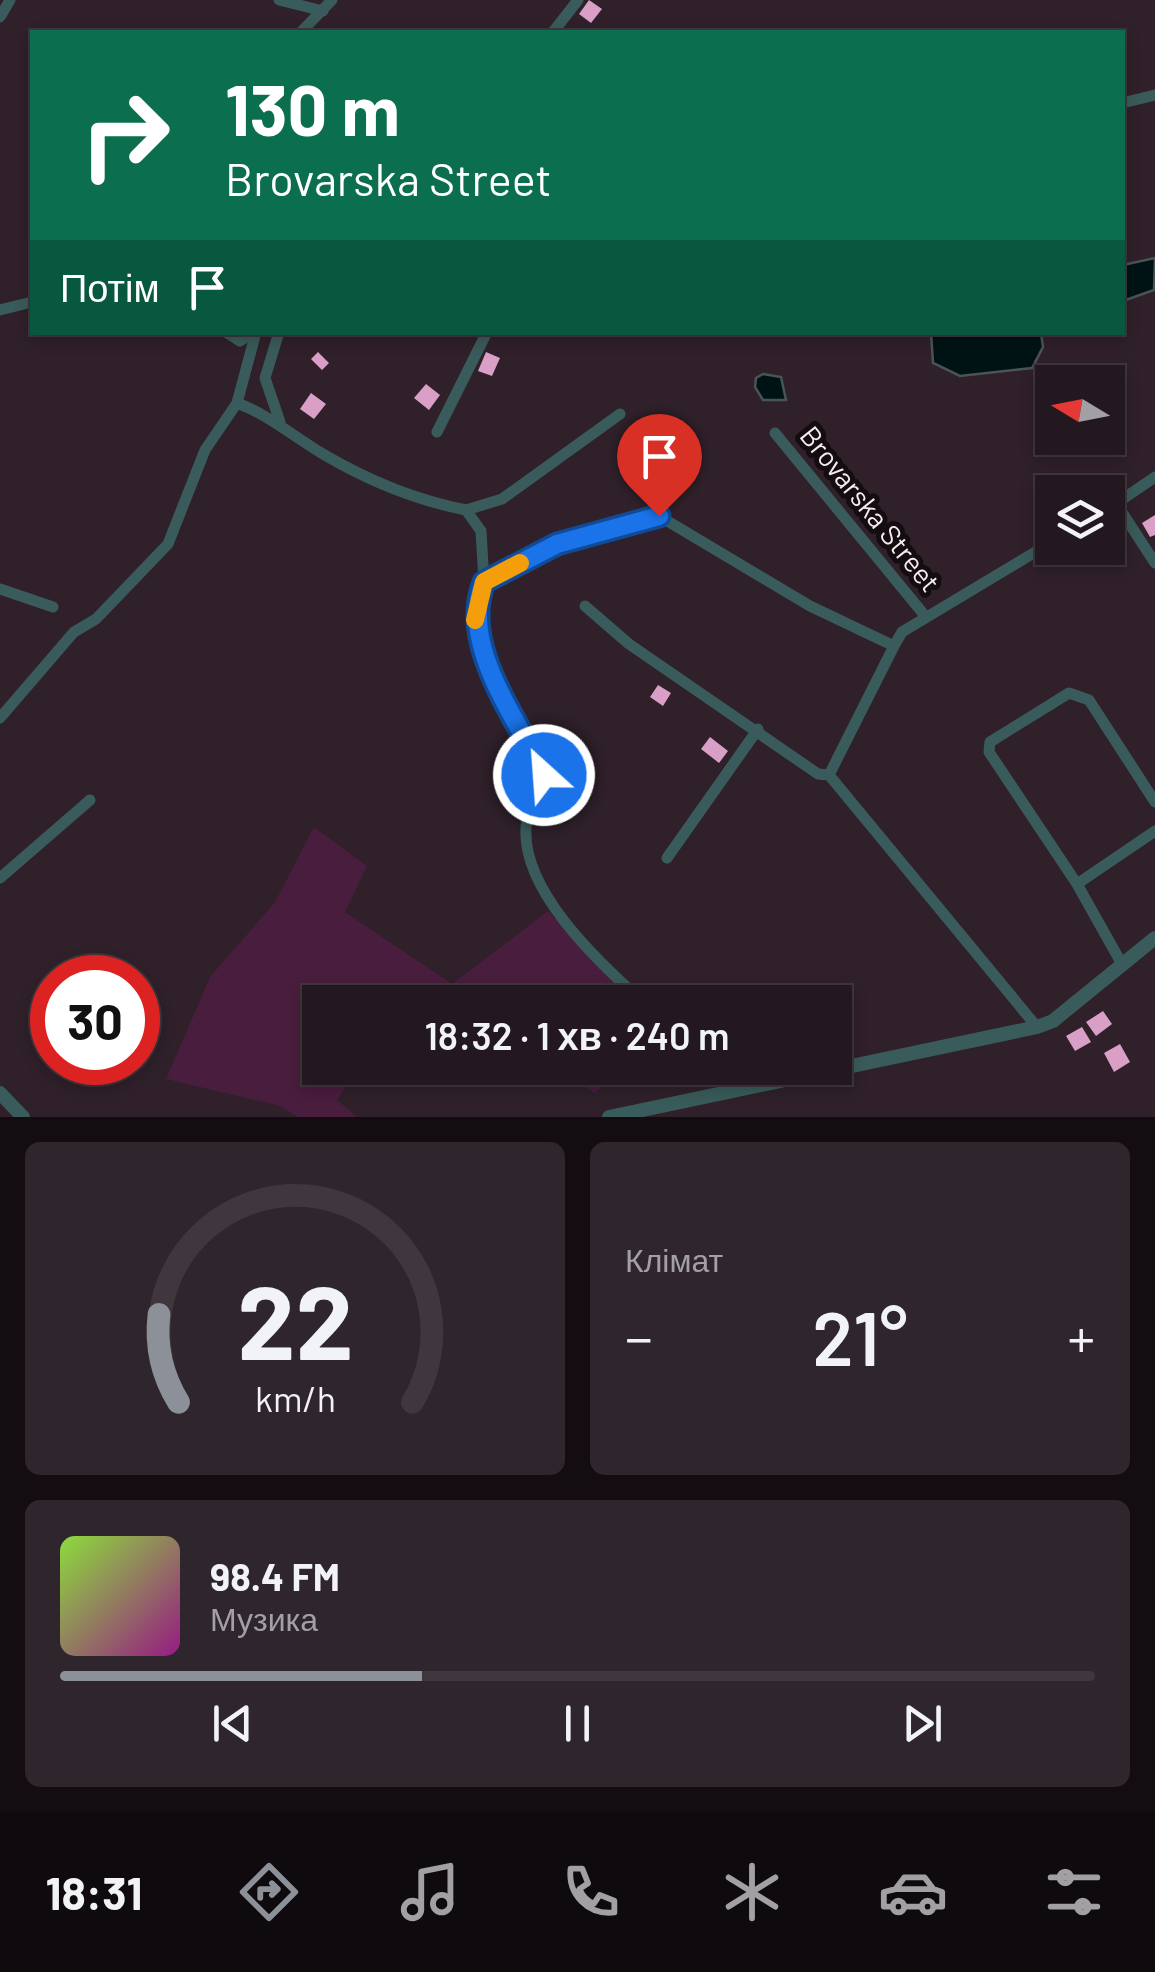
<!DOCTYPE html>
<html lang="uk">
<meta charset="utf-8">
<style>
:root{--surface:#231820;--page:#2f252d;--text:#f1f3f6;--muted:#a3a0a5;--line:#40373e;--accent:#8c9099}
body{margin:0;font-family:Barlow,sans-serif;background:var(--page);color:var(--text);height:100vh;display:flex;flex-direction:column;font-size:38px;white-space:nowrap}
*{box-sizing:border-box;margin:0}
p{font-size:32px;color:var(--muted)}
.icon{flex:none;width:55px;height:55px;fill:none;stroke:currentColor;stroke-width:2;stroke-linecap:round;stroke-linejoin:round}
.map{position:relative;height:1117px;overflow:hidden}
.sheet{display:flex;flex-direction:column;gap:25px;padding:25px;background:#130d12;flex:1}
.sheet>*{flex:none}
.guide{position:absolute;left:30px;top:30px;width:1095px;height:305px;border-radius:0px;box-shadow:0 5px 15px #0003,0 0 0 2px var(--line);background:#0b6e4f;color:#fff;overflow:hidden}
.needle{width:65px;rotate:280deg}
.buttons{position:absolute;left:1035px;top:365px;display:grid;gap:20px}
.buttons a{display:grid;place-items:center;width:90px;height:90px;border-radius:0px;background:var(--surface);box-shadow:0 5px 15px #0003,0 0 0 2px var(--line);font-size:50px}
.speed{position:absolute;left:30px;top:955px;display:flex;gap:20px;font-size:50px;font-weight:700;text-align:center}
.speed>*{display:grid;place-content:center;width:130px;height:130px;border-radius:50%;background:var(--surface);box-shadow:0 5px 15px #0003,0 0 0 2px var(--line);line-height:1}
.speed .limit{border:15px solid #d22;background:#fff;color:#111}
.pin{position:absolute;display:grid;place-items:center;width:85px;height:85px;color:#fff;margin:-102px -42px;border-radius:50% 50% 50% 0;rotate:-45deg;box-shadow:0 0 10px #0007}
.pin .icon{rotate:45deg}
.me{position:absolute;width:110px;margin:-55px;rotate:334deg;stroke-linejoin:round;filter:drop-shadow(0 0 8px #0008)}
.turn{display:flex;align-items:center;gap:35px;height:210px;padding:0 30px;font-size:45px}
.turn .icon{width:130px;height:130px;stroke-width:2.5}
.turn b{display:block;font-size:70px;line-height:85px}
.then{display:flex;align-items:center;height:95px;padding:0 30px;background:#0003;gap:20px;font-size:38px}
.big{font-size:75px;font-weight:600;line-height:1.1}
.sheet .widget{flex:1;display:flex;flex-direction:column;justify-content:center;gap:15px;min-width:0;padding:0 35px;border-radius:15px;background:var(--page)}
.sheet .dial{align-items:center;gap:0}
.dial svg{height:260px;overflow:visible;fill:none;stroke:var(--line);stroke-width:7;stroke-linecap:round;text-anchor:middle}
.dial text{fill:var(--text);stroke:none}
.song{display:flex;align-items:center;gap:30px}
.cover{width:120px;height:120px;border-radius:15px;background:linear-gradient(135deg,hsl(90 70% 55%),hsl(310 70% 35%))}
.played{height:10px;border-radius:5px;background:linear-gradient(90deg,var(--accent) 35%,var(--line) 35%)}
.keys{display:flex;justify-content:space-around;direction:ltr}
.heat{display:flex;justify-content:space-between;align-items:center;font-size:55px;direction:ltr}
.sheet .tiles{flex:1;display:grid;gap:25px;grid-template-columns:1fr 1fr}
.widget:last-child{grid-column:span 2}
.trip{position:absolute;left:302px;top:985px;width:550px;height:100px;border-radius:0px;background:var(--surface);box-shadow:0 5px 15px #0003,0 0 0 2px var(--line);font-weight:600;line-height:100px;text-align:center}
.tab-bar{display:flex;height:160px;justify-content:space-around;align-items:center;background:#0e0a0d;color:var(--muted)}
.tab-bar .icon{width:70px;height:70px}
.tab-bar .selected{color:var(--accent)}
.tab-bar b{font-size:45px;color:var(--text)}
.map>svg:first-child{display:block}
</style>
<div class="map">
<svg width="1155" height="1117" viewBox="0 0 1155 1117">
<rect width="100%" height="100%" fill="#2f202a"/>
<path fill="#491d3d" d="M 314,827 L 367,866 L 345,912 L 452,984 L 548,911 L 635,1002 L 479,1002 L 472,995 C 449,1011 434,997 416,982 L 402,1002 L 320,1002 L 320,1068 L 358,1068 L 337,1100 L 357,1117 L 298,1117 L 280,1106 L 166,1079 L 210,977 L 275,902 Z
M 554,1068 L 622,1068 L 595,1093 Z"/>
<path fill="#001314" stroke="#4a5457" stroke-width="2.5" d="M 1155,258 L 1154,290 L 1123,301 L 1123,265 Z
M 931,333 L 1041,333 L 1043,347 L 1032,368 L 960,376 L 933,363 Z
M 763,374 L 781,377 L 786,400 L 763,400 L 755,387 L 756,378 Z"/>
<path fill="#d99fc7" d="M 589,0 L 602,9 L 591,23 L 579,14 Z
M 318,352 L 329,363 L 322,370 L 311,359 Z
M 486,352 L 500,358 L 492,376 L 478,371 Z
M 426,384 L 440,395 L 429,410 L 414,398 Z
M 311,393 L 326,404 L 314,419 L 300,409 Z
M 1155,515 L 1155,535 L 1150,537 L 1142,523 Z
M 658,685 L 671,693 L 663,706 L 650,697 Z
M 710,737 L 728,751 L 719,763 L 701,749 Z
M 1103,1011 L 1112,1024 L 1096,1036 L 1086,1022 Z
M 1082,1027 L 1091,1042 L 1075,1051 L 1066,1036 Z
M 1120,1044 L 1130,1062 L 1114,1072 L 1104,1053 Z"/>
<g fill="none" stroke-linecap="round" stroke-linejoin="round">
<path stroke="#3a5b5b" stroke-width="11" d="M 279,0 L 323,11
M 0,17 L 10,0
M 301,32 L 332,0
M 553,32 L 578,0
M 1122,103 L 1155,95
M 0,310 L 32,302
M 226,332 L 240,341 L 253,332
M 279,332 L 265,378 L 280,422
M 237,403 C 269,415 293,436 323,454 C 367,480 415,500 466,510 L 481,531 L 484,582
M 437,432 L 487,332
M 775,433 L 926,617
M 1116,503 L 1155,563
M 1108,509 L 1155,477
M 466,510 L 502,499 L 620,414
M 0,589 L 53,607
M 585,606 L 629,644 L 818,774 L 829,775 L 1037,1027
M 0,718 L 74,632 L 96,619 L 168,544 L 205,450 L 237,403 L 256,332
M 829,775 L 894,646
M 667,858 L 758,729
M 0,878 L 90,800
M 1077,884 L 1155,831
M 1123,966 L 1077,884 L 989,752 L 990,742 L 1069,693 L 1089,700 L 1155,802
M 643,1002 C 598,961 515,886 527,819 C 530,804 539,789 544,775 C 516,716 459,646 484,582 L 557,544 L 659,516 L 810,606 L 894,646 L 902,632 L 1052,542
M 713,1068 L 737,1091"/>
<path stroke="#3a5b5b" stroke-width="14" d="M 0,1093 L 23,1117
M 609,1117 L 1037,1027 L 1053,1021 L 1155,938"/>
</g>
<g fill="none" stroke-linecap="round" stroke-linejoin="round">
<g stroke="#114b97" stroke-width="25">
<path id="route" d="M 544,775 C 516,716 459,645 484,582 L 557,544 L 659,516"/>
</g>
<use href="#route" stroke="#1a73e8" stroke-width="18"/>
<path stroke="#f59e0b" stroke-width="18" d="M 475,620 L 484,582 L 520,563"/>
</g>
<g text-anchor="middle" stroke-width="10" stroke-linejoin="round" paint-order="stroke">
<g font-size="28" fill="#f6ebf2" stroke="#130c11">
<text transform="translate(870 509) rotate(51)" y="10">Brovarska Street</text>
</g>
</g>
</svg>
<div class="buttons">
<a><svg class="needle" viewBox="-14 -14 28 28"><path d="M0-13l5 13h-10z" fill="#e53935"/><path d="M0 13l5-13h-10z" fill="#a3a0a5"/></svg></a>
<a><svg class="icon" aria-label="layers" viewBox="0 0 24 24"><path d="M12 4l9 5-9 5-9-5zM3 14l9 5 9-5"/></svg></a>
</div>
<div class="speed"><div class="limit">30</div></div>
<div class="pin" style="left:659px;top:516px;background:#d93025"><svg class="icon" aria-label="arrive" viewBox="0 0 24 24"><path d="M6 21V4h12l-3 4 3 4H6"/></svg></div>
<svg class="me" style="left:544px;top:775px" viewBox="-20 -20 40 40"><circle r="17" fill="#1a73e8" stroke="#fff" stroke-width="3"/><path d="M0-11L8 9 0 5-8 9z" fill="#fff"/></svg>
<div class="trip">18:32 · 1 хв · 240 m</div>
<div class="guide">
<div class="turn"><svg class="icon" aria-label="right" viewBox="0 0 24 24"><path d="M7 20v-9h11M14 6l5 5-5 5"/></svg><div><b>130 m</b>Brovarska Street</div></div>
<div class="then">Потім<svg class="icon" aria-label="arrive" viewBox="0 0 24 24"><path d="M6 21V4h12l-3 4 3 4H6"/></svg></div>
</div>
</div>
<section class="sheet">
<div class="tiles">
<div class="widget dial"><svg viewBox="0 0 100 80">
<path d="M14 69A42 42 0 1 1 86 69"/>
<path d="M14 69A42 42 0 0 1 8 42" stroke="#8c9099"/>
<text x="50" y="56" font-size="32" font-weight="700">22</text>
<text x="50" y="72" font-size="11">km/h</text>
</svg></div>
<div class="widget"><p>Клімат</p>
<div class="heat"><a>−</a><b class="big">21°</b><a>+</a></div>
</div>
<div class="widget">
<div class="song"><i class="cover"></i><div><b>98.4 FM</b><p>Музика</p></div></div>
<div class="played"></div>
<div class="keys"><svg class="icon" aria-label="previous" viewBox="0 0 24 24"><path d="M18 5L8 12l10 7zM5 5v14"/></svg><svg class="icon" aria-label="pause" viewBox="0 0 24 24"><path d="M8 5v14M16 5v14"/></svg><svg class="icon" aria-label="next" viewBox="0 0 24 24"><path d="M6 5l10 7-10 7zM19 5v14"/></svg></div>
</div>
</div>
</section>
<nav class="tab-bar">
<b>18:31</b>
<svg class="icon selected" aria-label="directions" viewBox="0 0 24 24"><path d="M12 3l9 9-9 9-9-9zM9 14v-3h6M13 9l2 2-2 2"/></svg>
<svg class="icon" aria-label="music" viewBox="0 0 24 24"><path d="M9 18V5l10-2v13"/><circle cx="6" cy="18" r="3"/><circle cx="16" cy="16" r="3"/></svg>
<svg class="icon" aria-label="phone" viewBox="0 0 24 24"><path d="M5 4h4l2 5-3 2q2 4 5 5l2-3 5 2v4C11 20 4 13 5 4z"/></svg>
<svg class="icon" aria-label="climate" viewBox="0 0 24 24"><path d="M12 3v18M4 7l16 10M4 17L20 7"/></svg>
<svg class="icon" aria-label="car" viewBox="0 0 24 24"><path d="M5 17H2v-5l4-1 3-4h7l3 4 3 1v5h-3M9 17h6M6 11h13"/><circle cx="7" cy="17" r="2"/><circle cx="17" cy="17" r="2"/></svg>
<svg class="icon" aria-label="filters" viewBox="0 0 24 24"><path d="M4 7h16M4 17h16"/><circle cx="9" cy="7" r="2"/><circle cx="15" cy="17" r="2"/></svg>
</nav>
